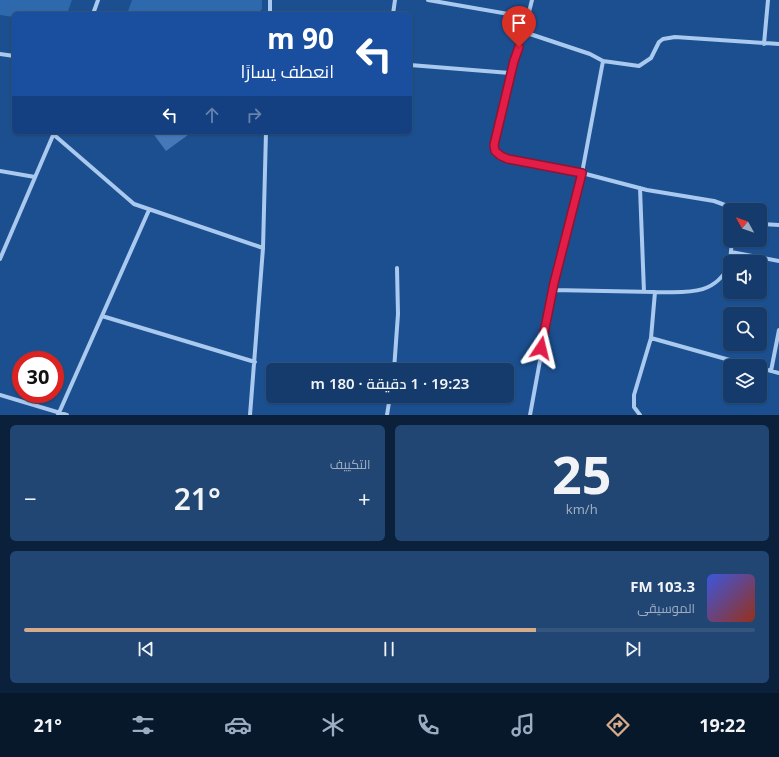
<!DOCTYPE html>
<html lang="ar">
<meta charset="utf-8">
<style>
:root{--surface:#143b6b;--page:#214673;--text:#f1f3f6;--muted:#9dadc1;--line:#33557e;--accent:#d6ab8b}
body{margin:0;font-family:"Noto Sans",Cairo,sans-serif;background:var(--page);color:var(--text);direction:rtl;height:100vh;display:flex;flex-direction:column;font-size:15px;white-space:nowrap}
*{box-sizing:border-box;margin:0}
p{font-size:13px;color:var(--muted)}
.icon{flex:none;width:22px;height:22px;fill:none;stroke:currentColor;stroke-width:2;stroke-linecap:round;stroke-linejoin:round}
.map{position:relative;height:415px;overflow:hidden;direction:ltr}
.side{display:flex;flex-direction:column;gap:10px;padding:10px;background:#0b203b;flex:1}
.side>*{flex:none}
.banner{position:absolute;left:12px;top:12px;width:400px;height:122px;border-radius:6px;box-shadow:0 1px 3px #0004,0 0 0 1px var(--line);direction:rtl;background:#1a4fa0;color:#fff;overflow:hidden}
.needle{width:26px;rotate:310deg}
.controls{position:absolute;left:723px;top:203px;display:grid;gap:8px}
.controls a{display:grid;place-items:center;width:44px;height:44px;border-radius:6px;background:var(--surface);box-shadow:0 1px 3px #0004,0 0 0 1px var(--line);font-size:20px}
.speed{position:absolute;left:12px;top:351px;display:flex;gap:8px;font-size:20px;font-weight:700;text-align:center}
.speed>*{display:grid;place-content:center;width:52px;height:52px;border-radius:50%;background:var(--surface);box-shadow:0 1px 3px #0004,0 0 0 1px var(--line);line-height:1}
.speed .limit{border:6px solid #d22;background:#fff;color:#111}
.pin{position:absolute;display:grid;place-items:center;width:34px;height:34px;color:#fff;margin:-41px -17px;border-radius:50% 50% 50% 0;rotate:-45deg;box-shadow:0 0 4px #0007}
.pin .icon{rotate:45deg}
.me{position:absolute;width:44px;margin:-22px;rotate:10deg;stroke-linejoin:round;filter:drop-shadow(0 0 3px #0008)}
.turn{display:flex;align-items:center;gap:14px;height:84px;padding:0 12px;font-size:18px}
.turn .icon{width:52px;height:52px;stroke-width:2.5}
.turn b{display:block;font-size:28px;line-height:34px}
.lanes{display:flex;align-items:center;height:38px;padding:0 12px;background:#0003;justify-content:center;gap:20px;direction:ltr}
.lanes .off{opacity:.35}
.big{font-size:30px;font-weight:600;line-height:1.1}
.side .card{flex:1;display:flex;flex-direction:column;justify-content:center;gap:6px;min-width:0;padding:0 14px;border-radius:6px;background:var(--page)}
.side .dial{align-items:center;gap:0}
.dial b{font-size:52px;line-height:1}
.song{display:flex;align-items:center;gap:12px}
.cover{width:48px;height:48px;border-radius:6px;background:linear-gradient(135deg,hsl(230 70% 55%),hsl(10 70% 35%))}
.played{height:4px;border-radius:2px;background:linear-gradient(90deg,var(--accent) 70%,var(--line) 70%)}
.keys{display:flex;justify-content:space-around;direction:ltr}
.heat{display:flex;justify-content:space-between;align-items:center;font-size:22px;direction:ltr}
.side .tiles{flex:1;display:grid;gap:10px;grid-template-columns:1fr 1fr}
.card:last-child{grid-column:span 2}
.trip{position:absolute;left:266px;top:363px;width:248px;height:40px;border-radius:6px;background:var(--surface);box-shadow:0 1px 3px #0004,0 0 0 1px var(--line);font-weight:600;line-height:40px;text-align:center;direction:rtl}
.dock{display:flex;height:64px;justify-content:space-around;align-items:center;background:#08182b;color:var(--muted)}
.dock .icon{width:28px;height:28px}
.dock .on{color:var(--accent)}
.dock b{font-size:18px;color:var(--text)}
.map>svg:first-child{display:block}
</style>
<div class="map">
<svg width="779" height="415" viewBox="0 0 779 415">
<rect width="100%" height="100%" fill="#1b4f8f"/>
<path fill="#2e69ad" d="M 0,0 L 72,0 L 67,14 L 14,14 L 14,17 L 0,15 Z
M 132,0 L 262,0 L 262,9 L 258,14 L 127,14 Z"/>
<path fill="#4478b7" d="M 152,132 L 192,132 L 166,151 Z"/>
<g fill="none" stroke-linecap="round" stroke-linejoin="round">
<path stroke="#a9c9ee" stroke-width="4" d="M 428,0 L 514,15 L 527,20
M 93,14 L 98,0
M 270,14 L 270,0
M 393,14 L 395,0
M 524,32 L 590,54 L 603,61 L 582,173 L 553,290 L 530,415
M 764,44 L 768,0
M 0,54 L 14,56
M 603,61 L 639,66 L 651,58 L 659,42 L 663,39 L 675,37 L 779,44
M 410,65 L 511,73 L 524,32 L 532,0
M 511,73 L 494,145 L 495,151 L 501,156 L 582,173 L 647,190 L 714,201 L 725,205 L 731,210
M 53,134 L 134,204 L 263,248
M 0,171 L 35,177
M 640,188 L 644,292
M 760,224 L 779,225
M 731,252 L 779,261
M 0,259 L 54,133
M 730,262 L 732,240
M 553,290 L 655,292 L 651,338
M 655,292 C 686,292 714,297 730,264
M 102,316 L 255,362
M 760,368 L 779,373
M 394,370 L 398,314 L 397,268
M 771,371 L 779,330
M 0,395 L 67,415
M 58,415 L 149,210
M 250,415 L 263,248 L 266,132
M 387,415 L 390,396
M 640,415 L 634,407 L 634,395 L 651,338 L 751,366"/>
</g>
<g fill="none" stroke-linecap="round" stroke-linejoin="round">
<g stroke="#92132f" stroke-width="10">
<path id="route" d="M 519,47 L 514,61 L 494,145 L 495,151 L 501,156 L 508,159 L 582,173 L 554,283 L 541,348"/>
</g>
<use href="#route" stroke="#e11d48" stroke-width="7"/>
</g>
</svg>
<div class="controls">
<a><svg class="needle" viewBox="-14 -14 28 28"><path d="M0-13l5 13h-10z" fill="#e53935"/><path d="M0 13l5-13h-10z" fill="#9dadc1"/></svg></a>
<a><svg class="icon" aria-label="sound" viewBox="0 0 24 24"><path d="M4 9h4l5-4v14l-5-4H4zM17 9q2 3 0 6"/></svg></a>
<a><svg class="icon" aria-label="search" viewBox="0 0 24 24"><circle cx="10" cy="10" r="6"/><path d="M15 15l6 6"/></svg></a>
<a><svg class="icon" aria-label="layers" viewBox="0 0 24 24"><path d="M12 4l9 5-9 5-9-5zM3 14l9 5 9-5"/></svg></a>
</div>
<div class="speed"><div class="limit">30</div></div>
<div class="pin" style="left:519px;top:47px;background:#d93025"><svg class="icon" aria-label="arrive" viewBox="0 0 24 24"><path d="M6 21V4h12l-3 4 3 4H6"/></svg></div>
<svg class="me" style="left:541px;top:348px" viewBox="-20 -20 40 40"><path d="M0-17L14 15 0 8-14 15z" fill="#e11d48" stroke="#fff" stroke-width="4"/></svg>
<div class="trip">19:23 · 1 دقيقة · 180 m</div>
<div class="banner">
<div class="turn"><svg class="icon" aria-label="left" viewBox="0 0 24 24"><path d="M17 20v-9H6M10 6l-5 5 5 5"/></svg><div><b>90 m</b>انعطف يسارًا</div></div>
<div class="lanes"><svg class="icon" aria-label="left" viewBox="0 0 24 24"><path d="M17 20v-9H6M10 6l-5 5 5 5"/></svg><svg class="icon off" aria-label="ahead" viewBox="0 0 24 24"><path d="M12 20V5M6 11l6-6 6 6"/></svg><svg class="icon off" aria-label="right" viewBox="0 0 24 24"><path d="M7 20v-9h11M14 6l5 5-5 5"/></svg></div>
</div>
</div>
<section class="side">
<div class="tiles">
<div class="card dial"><b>25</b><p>km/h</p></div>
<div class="card"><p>التكييف</p>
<div class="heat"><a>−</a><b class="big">21°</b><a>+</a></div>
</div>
<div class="card">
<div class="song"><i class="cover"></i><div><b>103.3 FM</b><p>الموسيقى</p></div></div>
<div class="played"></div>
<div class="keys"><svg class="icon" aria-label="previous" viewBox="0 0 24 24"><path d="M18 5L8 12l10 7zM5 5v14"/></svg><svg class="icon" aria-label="pause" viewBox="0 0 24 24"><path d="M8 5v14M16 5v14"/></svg><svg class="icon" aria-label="next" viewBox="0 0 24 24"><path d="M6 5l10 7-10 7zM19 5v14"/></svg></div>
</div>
</div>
</section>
<nav class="dock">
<b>19:22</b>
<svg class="icon on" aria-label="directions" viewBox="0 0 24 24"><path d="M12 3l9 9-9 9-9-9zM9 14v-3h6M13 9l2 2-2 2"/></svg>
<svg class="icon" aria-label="music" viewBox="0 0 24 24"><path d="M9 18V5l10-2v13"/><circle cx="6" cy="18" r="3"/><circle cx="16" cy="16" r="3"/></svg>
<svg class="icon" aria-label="phone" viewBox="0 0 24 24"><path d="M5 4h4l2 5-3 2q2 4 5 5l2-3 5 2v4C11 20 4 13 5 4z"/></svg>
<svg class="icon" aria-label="climate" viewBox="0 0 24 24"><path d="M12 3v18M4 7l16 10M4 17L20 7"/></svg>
<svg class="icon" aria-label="car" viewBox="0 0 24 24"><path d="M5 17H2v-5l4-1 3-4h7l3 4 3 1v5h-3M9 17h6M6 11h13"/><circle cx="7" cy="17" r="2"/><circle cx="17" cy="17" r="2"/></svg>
<svg class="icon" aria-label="filters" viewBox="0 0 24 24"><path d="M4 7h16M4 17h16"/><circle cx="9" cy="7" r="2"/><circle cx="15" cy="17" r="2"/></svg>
<b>21°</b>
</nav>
